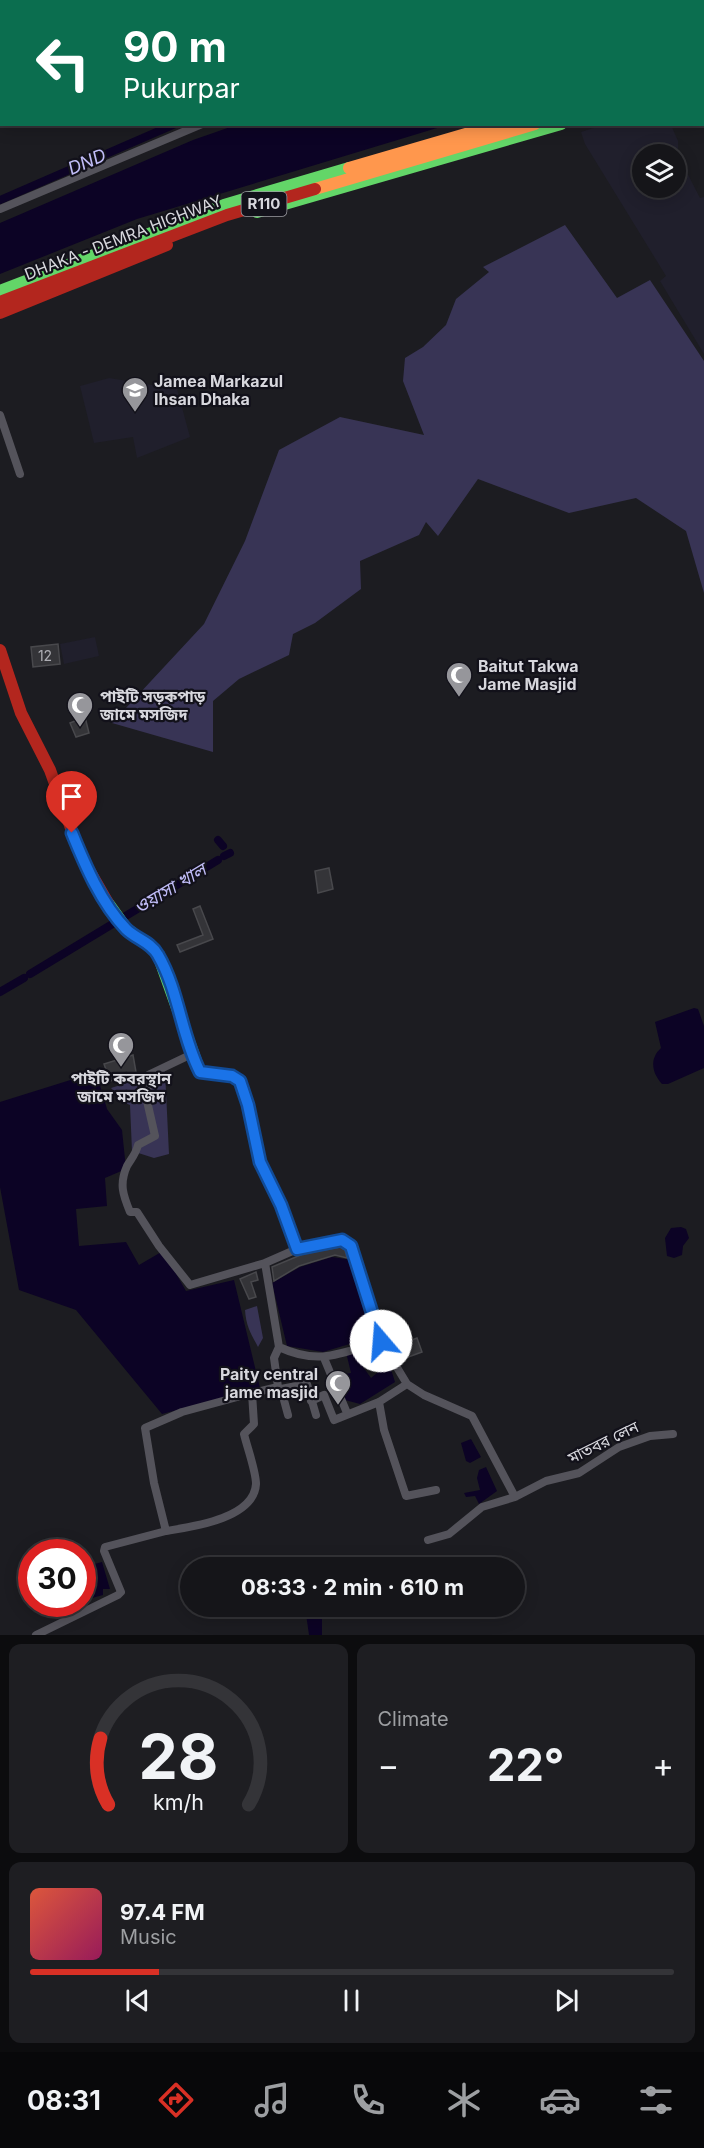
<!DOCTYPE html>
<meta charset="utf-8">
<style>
:root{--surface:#151519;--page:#1e1e22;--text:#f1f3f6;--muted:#9d9fa2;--line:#343438;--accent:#d93025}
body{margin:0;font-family:Inter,"Noto Sans Bengali",sans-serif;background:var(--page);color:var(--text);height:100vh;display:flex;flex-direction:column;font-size:22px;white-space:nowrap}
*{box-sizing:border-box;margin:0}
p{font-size:20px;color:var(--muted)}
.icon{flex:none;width:33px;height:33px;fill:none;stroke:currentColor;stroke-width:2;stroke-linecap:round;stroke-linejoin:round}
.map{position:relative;height:1635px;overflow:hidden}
.side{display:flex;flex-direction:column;gap:9px;padding:9px;background:#0c0c0e;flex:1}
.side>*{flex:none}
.top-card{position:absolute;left:0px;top:0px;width:705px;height:126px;box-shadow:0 3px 15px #0003,0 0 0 2px var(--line);background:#0b6e4f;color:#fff;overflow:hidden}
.fabs{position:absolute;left:632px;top:144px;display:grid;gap:12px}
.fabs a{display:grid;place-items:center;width:54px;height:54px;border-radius:50%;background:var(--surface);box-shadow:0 3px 15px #0003,0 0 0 2px var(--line);font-size:30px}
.speed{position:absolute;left:18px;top:1539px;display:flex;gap:12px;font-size:30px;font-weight:700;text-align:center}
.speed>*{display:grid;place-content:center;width:78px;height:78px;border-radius:50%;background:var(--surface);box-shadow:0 3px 15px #0003,0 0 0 2px var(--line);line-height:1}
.speed .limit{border:9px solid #d22;background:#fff;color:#111}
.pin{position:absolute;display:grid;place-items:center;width:51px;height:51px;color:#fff;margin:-62px -26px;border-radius:50% 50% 50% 0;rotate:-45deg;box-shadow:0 0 6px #0007}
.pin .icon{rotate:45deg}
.me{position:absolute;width:66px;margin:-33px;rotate:342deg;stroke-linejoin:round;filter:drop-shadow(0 0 4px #0008)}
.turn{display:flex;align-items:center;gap:21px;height:126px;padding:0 24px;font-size:27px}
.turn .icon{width:78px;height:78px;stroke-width:2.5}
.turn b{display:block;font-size:42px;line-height:51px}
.big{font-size:45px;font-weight:700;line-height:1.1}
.side .card{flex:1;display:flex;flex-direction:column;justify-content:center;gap:9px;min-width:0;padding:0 21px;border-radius:12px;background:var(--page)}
.side .dial{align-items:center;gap:0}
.dial svg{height:156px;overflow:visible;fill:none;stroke:var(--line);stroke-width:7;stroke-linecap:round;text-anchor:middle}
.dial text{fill:var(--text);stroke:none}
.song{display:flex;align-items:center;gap:18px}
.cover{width:72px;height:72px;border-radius:9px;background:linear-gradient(135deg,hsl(10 70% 55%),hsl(330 70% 35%))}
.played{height:6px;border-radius:3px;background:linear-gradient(90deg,var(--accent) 20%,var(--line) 20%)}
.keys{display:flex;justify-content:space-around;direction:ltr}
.heat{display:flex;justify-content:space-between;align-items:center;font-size:33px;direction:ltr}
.side .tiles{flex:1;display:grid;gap:9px;grid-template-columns:1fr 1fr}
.card:last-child{grid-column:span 2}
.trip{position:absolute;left:180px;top:1557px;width:345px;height:60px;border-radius:30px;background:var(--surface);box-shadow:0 3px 15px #0003,0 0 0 2px var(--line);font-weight:700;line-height:60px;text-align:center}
.dock{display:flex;height:96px;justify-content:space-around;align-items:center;background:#08080a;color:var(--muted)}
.dock .icon{width:42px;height:42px}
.dock .selected{color:var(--accent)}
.dock b{font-size:27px;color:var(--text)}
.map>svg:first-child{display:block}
</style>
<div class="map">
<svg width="704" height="1635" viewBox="0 0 704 1635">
<rect width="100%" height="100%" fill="#1c1c21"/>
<path fill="#201f2c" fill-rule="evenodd" d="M 603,125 L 671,125 L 678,141 L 678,155 L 700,198 L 704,197 L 704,354 L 660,281 L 666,276 L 585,144 L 581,132 ZM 642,154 L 675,154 L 675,188 L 642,188 Z
M 109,378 L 177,389 L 190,437 L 137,458 L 133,437 L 94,443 L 80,386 Z
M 95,637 L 99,656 L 64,664 L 60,644 Z"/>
<path fill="#383455" d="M 565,225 L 617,298 L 650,280 L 704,361 L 704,593 L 686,531 L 636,498 L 569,513 L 478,479 L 438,536 L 426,522 L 419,535 L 360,561 L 361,589 L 315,623 L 293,634 L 289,655 L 239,679 L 213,701 L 213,752 L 112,723 L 204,624 L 245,541 L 279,450 L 340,417 L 424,435 L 403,381 L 405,358 L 423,347 L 446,325 L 456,299 L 489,272 L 483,267 Z
M 165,1071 L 169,1154 L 154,1158 L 132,1151 L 130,1105 L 123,1102 L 111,1088 Z
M 257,1306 L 263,1338 L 258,1347 C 251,1334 246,1326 245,1310 Z"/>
<path fill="#0c0325" d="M 236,125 L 447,125 L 137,219 L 0,274 L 0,223 L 193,140 Z
M 694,1008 L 698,1009 L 704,1026 L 704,1068 L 668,1084 L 662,1084 C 652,1073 649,1059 661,1048 L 655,1022 Z
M 96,1072 L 107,1109 L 122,1130 L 126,1169 L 105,1178 L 107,1206 L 76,1209 L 79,1246 L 126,1242 L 139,1265 L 163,1251 L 186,1291 L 234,1280 L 260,1388 L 162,1414 L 76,1310 L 19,1290 L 0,1187 L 0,1102 Z
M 681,1227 L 686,1229 L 689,1238 L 683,1246 L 682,1255 L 674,1258 L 667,1256 L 665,1238 L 671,1228 Z
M 332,1257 L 352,1260 L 376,1336 L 323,1352 L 287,1346 L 272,1283 L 300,1267 Z
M 356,1348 L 361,1364 L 371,1378 L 389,1363 L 395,1382 L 360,1404 L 345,1400 L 340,1375 L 351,1373 L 346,1352 Z
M 471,1439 L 481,1457 L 470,1463 L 466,1461 L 461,1443 Z
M 486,1467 L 497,1491 L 479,1504 L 475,1496 L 466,1497 L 464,1493 L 480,1490 L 477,1478 L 479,1470 Z
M 102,1562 L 110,1589 L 103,1589 L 103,1595 L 92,1598 L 88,1596 L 83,1600 L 83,1567 Z
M 305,1607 L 318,1607 L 322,1617 L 322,1635 L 309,1635 Z"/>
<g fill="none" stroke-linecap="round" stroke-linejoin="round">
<path stroke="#0c0325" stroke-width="8" d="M 633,0 L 634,0
M 0,200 L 175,124
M 218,840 L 223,846
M 224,856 L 230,853
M 30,974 L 218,860
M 0,992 L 24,978"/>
</g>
<path fill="#343438" stroke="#48484c" stroke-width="1.5" d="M 58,644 L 60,664 L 33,667 L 31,647 Z
M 85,717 L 89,733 L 76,737 L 70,723 Z
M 329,868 L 333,889 L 318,893 L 315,871 Z
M 200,906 L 213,939 L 180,952 L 177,945 L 203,935 L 193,909 Z
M 133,1055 L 136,1072 L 110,1081 L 104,1064 Z
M 340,1247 L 345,1250 L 347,1258 L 335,1255 L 312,1262 L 299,1266 L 274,1281 L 272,1267 L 303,1254 Z
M 256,1272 L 258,1280 L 251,1282 L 256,1297 L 249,1299 L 240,1279 Z
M 417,1338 L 422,1352 L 400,1360 L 396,1346 Z"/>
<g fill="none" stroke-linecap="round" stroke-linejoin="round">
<path stroke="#54535b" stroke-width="8" d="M 76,0 L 77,2
M 105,0 L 107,2
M 627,0 L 628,2
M 660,2 L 664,0
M 0,209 L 202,124
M 0,415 L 20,474
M 192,1054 L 148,1075 L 147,1101 L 155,1136 L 138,1145 C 136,1154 131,1159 127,1166 C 119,1184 123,1195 130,1212 L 137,1212 L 159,1246 L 190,1285 L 265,1263
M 342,1240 L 350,1246 L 381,1341 C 341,1353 320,1366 279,1347 L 265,1263 L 297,1249 Z
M 324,1358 L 347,1413
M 407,1384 L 424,1395 L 472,1416 L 515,1497 L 546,1481 L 579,1473 L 619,1447 L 650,1436 L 673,1434
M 278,1387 L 274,1358 L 279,1347
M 281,1389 L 288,1415
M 311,1401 L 324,1395 L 334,1420 L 379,1402 L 407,1384 L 381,1341 L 405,1336
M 379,1402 L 384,1430 L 406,1496 L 436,1490
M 166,1531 C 191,1527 254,1519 256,1484 C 256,1471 247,1447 244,1434 L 254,1424 L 252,1393 L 278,1387 L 281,1389 L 307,1384 L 316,1415
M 428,1540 L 449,1534 L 482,1507 L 515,1497
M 36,1635 L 118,1595 L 121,1592 L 104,1551 L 105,1547 L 166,1531 L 154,1483 L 145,1428 L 182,1412 L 252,1393"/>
<path stroke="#63d668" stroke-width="12" d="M 257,212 L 561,124
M 0,291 L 224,205 L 349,168
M 108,903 L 126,928 L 157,952 L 200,1072 L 232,1076 L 240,1081 L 248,1105 L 260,1162 L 281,1205 L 297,1249"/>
<path stroke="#ff974d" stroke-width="12" d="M 349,168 L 500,124
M 315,189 L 535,124"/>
<path stroke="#b3261e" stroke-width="12" d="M 0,302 L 227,215 L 315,189
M 0,313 L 167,245
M 0,650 L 21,713 L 50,770 L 81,856 L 108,903"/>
</g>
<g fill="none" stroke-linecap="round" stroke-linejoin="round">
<g stroke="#114b97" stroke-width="15">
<path id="route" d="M 72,833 C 85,865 101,903 126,929 C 136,939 151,942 158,955 C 179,991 181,1035 200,1072 L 232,1076 L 240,1081 L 248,1105 L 260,1162 L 281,1205 L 297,1249 L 342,1240 L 351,1246 L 381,1341"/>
</g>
<use href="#route" stroke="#1a73e8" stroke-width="10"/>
</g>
<defs>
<g id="school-pin" transform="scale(1.35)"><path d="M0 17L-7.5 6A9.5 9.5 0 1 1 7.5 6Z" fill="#96969b" stroke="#12111a"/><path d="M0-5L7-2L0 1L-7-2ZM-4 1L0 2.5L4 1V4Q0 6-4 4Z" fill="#fff"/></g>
<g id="mosque-pin" transform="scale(1.35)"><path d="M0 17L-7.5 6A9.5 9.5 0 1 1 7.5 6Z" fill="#96969b" stroke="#12111a"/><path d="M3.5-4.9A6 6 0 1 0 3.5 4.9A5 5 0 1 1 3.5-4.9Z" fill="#fff"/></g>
</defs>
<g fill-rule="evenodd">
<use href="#school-pin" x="135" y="390"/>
<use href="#mosque-pin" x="459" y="675"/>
<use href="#mosque-pin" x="80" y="705"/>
<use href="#mosque-pin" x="121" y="1045"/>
<use href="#mosque-pin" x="338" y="1383"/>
</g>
<g text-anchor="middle" stroke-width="4.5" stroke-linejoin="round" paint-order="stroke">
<g font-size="14" fill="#aeaeb4">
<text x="45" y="661">12</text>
</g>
<rect fill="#12111a" stroke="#9c9ca2" stroke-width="1.5" x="241.5" y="192" width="45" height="24" rx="4.5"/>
<g font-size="15" font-weight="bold" fill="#d7d7dd">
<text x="264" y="209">R110</text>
</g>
<g font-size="16" fill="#d7d7dd" stroke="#12111a">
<text transform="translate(123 237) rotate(-21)" y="6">DHAKA - DEMRA HIGHWAY</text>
<text transform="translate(603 1442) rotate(-26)" y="6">মাতবর লেন</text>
</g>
<g font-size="16" font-weight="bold" fill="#d7d7dd" stroke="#12111a" text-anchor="start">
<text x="154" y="387">Jamea Markazul<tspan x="154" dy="18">Ihsan Dhaka</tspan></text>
<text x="478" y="672">Baitut Takwa<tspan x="478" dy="18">Jame Masjid</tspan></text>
<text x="100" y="702">পাইটি সড়কপাড়<tspan x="100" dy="18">জামে মসজিদ</tspan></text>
<text x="121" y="1084" text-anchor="middle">পাইটি কবরস্থান<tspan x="121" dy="18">জামে মসজিদ</tspan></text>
<text x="318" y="1380" text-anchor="end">Paity central<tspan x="318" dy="18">jame masjid</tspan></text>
</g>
<g font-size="18" font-style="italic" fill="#c0bcf7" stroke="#12111a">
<text transform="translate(87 162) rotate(-23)" y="6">DND</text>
<text transform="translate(170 889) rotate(-31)" y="6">ওয়াসা খাল</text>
</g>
</g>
</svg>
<div class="fabs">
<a><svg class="icon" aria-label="layers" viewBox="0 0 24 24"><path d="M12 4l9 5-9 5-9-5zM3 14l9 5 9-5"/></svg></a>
</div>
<div class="speed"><div class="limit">30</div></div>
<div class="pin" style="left:72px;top:833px;background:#d93025"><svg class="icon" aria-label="arrive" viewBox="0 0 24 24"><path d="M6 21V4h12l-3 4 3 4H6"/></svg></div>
<svg class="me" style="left:381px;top:1341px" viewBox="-20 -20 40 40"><circle r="19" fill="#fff"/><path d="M0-13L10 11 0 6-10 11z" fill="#1a73e8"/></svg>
<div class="trip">08:33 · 2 min · 610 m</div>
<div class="top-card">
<div class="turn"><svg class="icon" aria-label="left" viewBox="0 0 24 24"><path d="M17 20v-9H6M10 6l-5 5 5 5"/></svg><div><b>90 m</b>Pukurpar</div></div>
</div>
</div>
<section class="side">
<div class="tiles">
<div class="card dial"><svg viewBox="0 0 100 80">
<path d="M14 69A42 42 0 1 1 86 69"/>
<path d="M14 69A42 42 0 0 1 10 35" stroke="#d93025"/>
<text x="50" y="56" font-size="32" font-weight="700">28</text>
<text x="50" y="72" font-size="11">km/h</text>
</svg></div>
<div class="card"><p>Climate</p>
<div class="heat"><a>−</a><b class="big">22°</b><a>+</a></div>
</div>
<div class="card">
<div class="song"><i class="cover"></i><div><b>97.4 FM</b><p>Music</p></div></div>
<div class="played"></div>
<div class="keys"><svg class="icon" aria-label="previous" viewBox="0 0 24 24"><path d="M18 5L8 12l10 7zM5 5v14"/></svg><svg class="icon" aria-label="pause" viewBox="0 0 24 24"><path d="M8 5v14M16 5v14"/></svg><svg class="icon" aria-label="next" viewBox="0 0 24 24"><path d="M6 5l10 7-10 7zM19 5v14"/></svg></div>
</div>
</div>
</section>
<nav class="dock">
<b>08:31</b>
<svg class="icon selected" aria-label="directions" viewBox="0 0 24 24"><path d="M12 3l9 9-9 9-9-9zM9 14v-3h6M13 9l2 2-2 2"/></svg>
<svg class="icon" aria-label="music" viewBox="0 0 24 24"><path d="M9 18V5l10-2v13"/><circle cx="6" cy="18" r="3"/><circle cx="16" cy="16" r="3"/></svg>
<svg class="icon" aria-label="phone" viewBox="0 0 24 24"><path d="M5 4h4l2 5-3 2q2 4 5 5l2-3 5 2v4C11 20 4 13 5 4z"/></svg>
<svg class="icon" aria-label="climate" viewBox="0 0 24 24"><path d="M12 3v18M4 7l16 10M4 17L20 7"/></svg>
<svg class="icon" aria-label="car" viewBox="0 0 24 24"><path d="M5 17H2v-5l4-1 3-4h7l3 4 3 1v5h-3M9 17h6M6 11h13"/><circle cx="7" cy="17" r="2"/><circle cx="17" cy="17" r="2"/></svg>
<svg class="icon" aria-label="filters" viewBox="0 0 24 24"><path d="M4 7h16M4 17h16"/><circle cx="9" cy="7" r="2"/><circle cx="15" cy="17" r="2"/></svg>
</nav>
